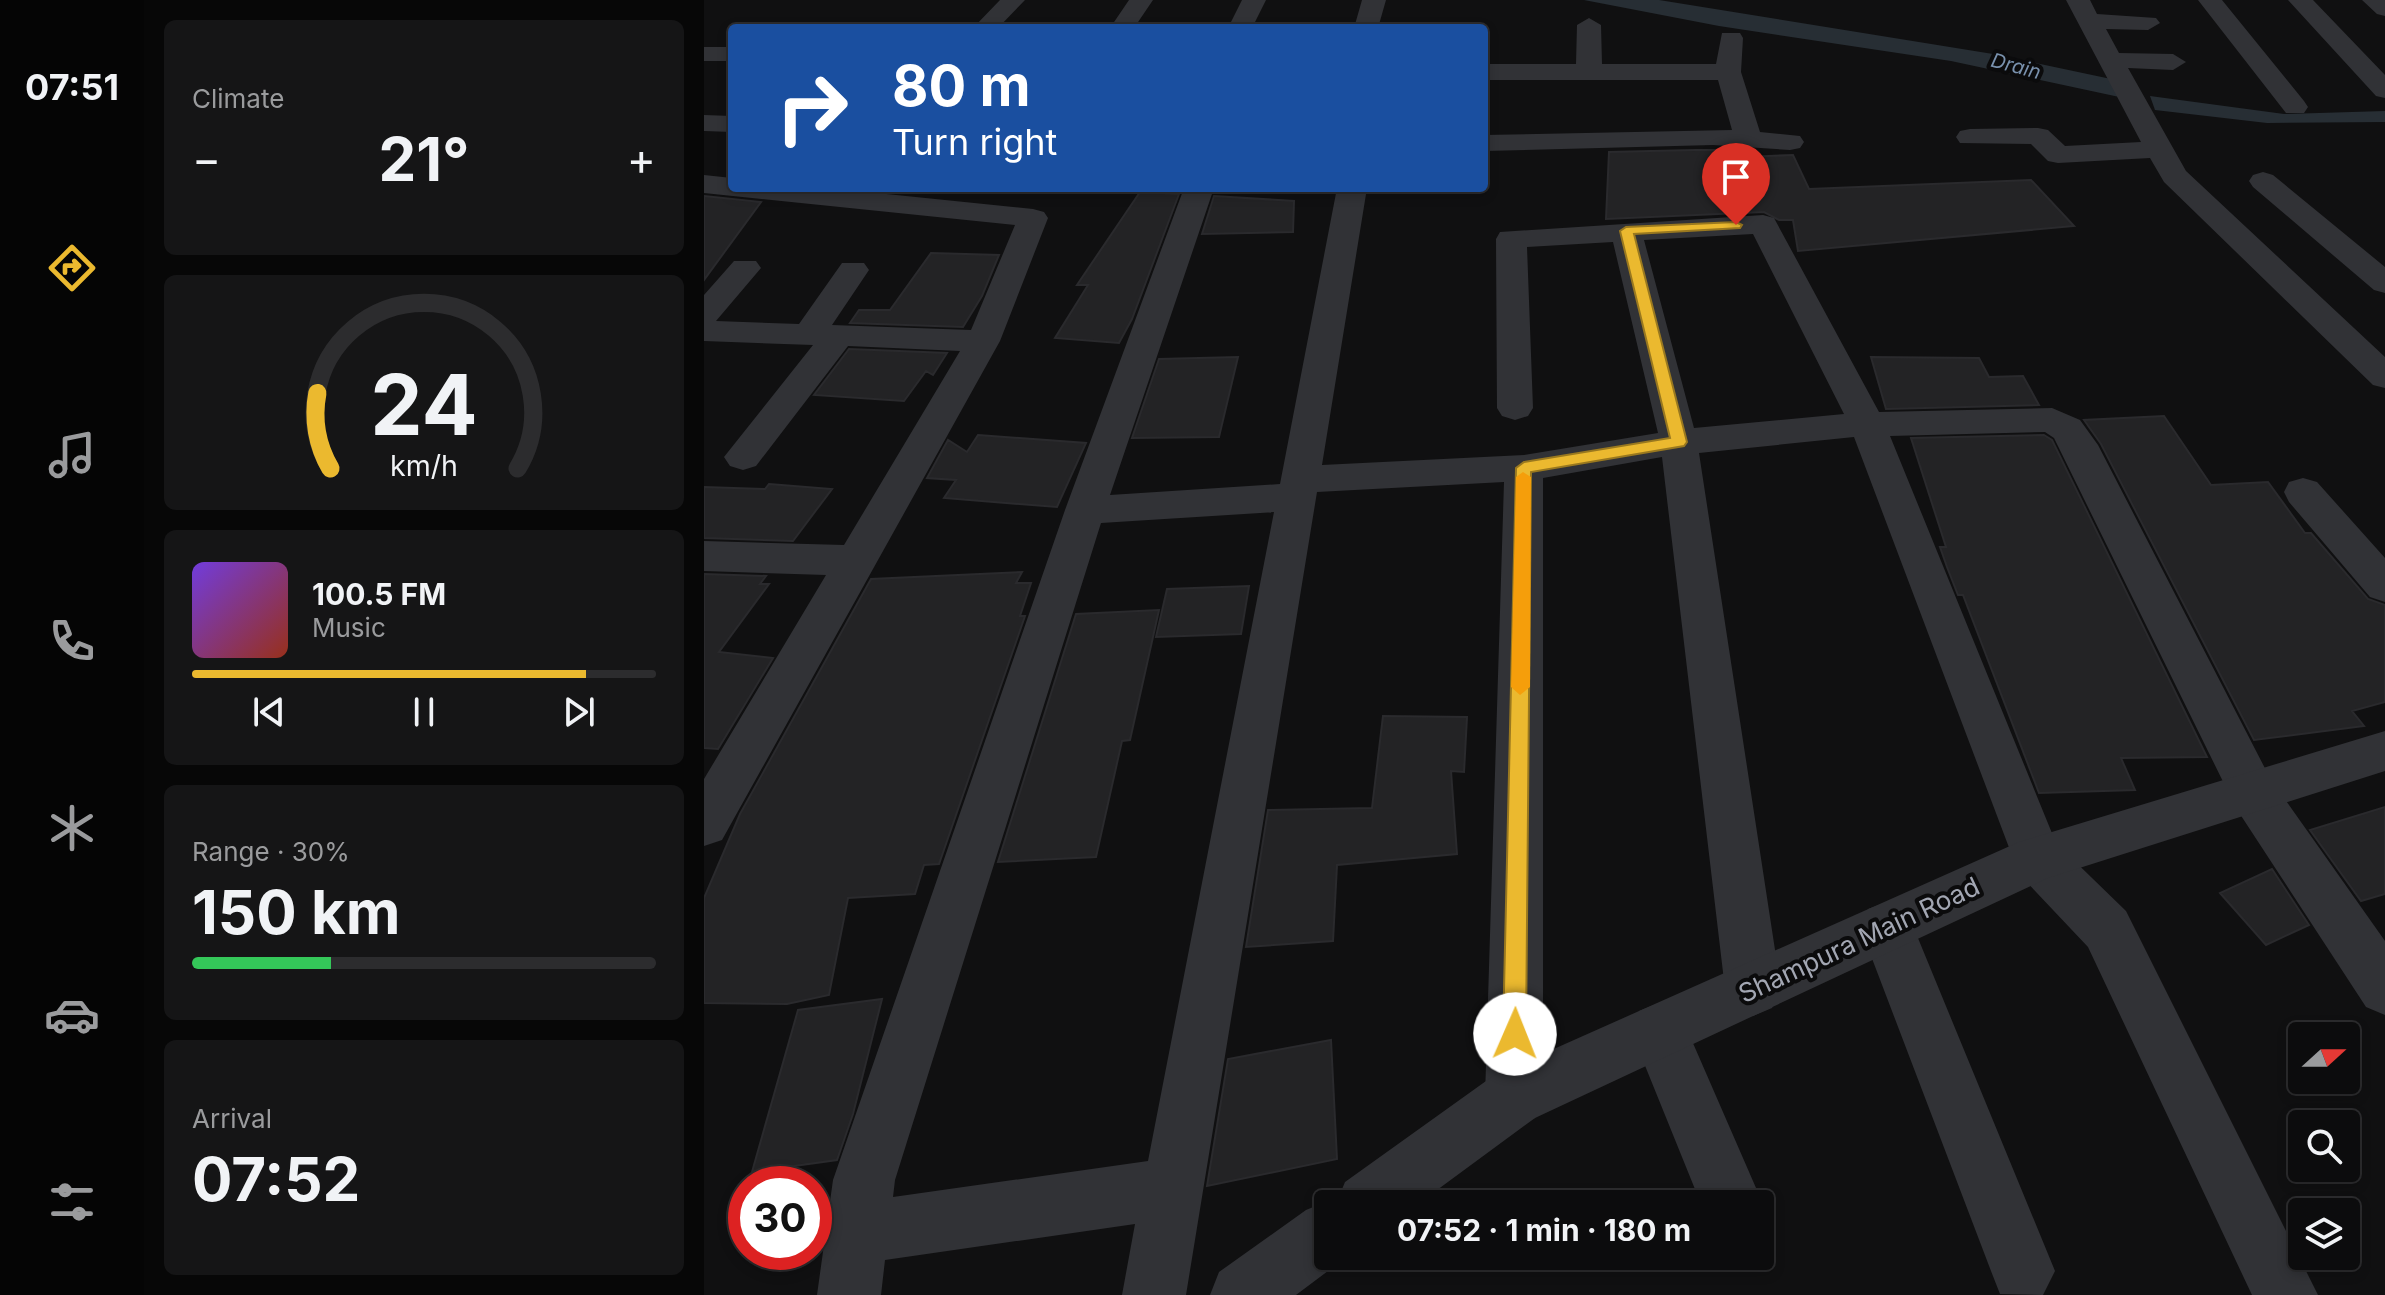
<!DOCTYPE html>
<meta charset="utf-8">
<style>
:root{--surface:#0c0c0d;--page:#151516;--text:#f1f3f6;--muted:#9a9b9d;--line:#2c2c2e;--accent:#ebb92f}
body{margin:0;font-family:Inter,sans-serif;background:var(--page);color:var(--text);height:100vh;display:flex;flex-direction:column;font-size:30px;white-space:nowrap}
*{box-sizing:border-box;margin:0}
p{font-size:26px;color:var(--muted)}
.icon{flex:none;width:44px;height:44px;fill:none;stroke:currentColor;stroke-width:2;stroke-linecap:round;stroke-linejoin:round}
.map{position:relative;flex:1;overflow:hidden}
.sheet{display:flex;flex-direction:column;gap:20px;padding:20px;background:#070707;width:560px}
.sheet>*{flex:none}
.guide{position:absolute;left:24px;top:24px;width:760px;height:168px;border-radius:8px;box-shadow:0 4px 12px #0003,0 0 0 2px var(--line);background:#1a4fa0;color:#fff;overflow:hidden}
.needle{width:52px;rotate:69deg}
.tools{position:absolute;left:1584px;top:1022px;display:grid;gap:16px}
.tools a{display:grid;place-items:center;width:72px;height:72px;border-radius:8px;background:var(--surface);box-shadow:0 4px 12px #0003,0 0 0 2px var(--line);font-size:40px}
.speed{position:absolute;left:24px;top:1166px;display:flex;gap:16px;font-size:40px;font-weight:700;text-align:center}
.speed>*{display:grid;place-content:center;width:104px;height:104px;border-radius:50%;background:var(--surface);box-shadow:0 4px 12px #0003,0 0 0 2px var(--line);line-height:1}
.speed .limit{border:12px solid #d22;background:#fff;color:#111}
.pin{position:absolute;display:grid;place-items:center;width:68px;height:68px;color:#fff;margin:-82px -34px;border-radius:50% 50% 50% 0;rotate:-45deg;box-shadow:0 0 8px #0007}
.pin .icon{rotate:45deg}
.me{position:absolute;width:88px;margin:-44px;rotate:1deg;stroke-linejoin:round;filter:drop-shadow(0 0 6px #0008)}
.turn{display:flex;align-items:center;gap:28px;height:168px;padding:0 32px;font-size:36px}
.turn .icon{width:104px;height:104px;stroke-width:2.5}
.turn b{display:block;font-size:56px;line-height:68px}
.big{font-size:60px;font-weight:700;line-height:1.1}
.sheet .widget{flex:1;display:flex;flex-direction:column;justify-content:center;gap:12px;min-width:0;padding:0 28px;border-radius:12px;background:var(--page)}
.sheet .dial{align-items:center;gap:0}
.dial svg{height:208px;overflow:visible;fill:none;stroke:var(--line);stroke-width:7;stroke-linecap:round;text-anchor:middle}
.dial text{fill:var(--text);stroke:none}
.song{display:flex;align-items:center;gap:24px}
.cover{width:96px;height:96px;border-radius:12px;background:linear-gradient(135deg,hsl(260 70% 55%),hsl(10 70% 35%))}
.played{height:8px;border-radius:4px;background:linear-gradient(90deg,var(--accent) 85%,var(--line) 85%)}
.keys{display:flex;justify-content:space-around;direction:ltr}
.heat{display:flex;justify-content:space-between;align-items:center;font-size:44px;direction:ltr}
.charge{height:12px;border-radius:6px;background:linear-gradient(90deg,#34c759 30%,var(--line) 0)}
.trip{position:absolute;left:610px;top:1190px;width:460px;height:80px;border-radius:8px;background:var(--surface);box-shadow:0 4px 12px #0003,0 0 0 2px var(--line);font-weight:700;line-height:80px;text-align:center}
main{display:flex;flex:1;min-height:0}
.tabs{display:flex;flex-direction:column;width:144px;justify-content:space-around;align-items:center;background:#050505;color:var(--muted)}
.tabs .icon{width:56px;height:56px}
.tabs .current{color:var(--accent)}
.tabs b{font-size:36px;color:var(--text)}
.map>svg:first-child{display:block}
</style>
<main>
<nav class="tabs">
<b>07:51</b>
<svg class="icon current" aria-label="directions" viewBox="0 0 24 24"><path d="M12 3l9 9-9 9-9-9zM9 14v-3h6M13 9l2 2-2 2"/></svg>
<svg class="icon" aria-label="music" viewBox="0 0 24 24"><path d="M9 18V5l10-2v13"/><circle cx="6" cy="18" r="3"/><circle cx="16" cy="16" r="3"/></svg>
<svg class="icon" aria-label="phone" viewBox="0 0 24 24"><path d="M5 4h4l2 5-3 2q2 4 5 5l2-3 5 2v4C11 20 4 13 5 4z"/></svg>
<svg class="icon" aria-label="climate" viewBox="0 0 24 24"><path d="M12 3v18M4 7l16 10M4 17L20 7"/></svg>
<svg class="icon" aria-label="car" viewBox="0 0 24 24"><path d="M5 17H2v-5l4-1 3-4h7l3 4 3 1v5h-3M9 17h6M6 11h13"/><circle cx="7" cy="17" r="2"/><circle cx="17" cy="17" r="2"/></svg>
<svg class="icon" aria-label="filters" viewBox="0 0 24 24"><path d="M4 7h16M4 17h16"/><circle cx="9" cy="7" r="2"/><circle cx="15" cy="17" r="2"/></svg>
</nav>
<section class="sheet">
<div class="widget"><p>Climate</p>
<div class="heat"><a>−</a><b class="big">21°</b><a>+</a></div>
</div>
<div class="widget dial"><svg viewBox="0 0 100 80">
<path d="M14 69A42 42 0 1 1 86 69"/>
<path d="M14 69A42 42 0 0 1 9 40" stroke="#ebb92f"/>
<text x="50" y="56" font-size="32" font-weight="700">24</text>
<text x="50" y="72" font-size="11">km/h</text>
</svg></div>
<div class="widget">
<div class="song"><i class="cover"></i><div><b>100.5 FM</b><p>Music</p></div></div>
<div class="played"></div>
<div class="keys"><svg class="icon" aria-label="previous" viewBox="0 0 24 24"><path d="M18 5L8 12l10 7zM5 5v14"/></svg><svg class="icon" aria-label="pause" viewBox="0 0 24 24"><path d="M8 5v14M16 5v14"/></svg><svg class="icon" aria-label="next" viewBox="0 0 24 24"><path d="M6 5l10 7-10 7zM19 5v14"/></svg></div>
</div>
<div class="widget"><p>Range · 30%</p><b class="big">150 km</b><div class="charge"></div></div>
<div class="widget"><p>Arrival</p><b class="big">07:52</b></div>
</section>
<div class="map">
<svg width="1681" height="1295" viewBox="0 0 1681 1295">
<rect width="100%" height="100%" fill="#101011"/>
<path fill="#272e34" d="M 880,0 L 955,0 L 1289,54 L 1407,79 L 1420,98 L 1247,61 L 1015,26 Z
M 1446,96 L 1580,114 L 1681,111 L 1681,122 L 1563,123 L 1451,110 Z"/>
<path fill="#232325" stroke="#2a2a2d" stroke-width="2" d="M 991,150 L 1038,150 L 1041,157 L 1089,155 L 1105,189 L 1327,180 L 1370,226 L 1094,251 L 1089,220 L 1075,220 L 1060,212 L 902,219 L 905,152 Z
M 436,192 L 475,194 L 428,319 L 415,343 L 351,338 L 384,285 L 373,285 Z
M 0,196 L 57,202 L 0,280 Z
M 510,196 L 590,201 L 589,232 L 498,234 Z
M 227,253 L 295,255 L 278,296 L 259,327 L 146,323 L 155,310 L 186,310 Z
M 145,349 L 243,353 L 229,375 L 222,371 L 200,401 L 110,395 Z
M 534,357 L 515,437 L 428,438 L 455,359 Z
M 1167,357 L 1275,358 L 1285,377 L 1319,376 L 1335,405 L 1182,409 Z
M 1460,416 L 1507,485 L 1564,482 L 1601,533 L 1607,533 L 1664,599 L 1681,605 L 1681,702 L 1648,711 L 1660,726 L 1550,740 L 1397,444 L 1380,420 Z
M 274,435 L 382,443 L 353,507 L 240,498 L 252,480 L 223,478 L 244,440 L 263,452 Z
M 1340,435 L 1348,440 L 1503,757 L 1417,758 L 1431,790 L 1335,793 L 1259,595 L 1254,595 L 1243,567 L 1236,547 L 1242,547 L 1207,438 Z
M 65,484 L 128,489 L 89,541 L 0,538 L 0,487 L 61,489 Z
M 318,572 L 312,583 L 327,583 L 316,616 L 321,616 L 235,864 L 220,865 L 211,894 L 144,898 L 125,995 L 83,1004 L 0,1003 L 0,898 L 36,814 L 167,579 Z
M 0,574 L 62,576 L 56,584 L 65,584 L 15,652 L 69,658 L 14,749 L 0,748 Z
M 545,586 L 537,634 L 452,637 L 463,589 Z
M 455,610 L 426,740 L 418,741 L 392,857 L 294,862 L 372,614 Z
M 679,716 L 763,717 L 760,772 L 747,771 L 753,854 L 633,865 L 629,941 L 542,947 L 564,810 L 668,808 Z
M 1681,807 L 1681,894 L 1657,901 L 1606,830 Z
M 1568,869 L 1605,925 L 1562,945 L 1516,893 Z
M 178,999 L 149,1114 L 133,1160 L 48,1172 L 94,1010 Z
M 627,1040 L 633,1159 L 503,1186 L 524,1059 Z"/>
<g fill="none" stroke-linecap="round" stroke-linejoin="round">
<path fill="#313236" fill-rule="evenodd" d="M 296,0 L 321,0 L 294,28 L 269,28 Z
M 425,0 L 449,0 L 430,28 L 406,28 Z
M 538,0 L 562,0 L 548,28 L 524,28 Z
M 658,0 L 682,0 L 674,28 L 650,28 Z
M 1362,0 L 1386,0 L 1393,14 L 1452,18 L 1456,23 L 1444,30 L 1402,29 L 1415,53 L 1469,54 L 1482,62 L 1469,70 L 1424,68 L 1482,171 L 1681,357 L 1681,388 L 1669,385 L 1460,182 L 1446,158 L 1354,163 L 1344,161 L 1327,144 L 1256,143 L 1252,137 L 1256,131 L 1266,129 L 1334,128 L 1344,130 L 1361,146 L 1437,142 Z
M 1494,0 L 1518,0 L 1600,101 L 1604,107 L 1600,113 L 1582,113 Z
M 1584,0 L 1609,0 L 1681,75 L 1681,98 L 1672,96 Z
M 1658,0 L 1681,0 L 1681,16 L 1673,14 Z
M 885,18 L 897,25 L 898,64 L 1012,64 L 1018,33 L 1036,33 L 1039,38 L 1037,72 L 1056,132 L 1096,136 L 1100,142 L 1096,148 L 1086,150 L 1009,145 L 780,151 L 780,135 L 1028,130 L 1014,80 L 780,80 L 780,64 L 872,64 L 873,25 Z
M 0,47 L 28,47 L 28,61 L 0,61 Z
M 0,115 L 28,116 L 28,132 L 0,131 Z
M 1559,172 L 1569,175 L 1681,267 L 1681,293 L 1670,290 L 1549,187 L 1545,181 L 1549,175 Z
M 0,175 L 28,178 L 28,188 L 124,188 L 329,209 L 340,212 L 344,218 L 296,341 L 18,840 L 0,846 L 0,779 L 122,575 L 0,571 L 0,541 L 140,545 L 256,351 L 144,346 L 52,466 L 39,470 L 26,466 L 20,457 L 109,345 L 0,341 L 0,295 L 30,261 L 52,261 L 57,268 L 12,321 L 95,324 L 138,263 L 160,263 L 165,270 L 128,325 L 267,330 L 311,225 L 0,193 Z
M 480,188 L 510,188 L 406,495 L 576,484 L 633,188 L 663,188 L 618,465 L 820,455 L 954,433 L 909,242 L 823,247 L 829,408 L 824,416 L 811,420 L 798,416 L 793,408 L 792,239 L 796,232 L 1059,215 L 1070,218 L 1175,412 L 1348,408 L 1376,420 L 1394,445 L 1566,778 L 1681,941 L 1681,1015 L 1662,1007 L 1532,808 L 1350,438 L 1341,432 L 1186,436 L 1352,843 L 1422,911 L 1614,1295 L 1548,1295 L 1384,947 L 1315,874 L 1150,437 L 995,453 L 1077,989 L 1068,1008 L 1049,1016 L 1030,1008 L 1021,989 L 958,457 L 839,478 L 839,1097 L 831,1118 L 810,1126 L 789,1118 L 781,1097 L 800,482 L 613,492 L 482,1295 L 418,1295 L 431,1224 L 181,1260 L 177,1295 L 113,1295 L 129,1180 L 361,510 ZM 1049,234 L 1140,414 L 990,428 L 940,240 ZM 570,512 L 444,1161 L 189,1197 L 191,1180 L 397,523 Z
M 1599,478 L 1613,482 L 1681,558 L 1681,602 L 1666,597 L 1585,502 L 1580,492 L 1585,482 Z
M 1183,902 L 1202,909 L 1351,1271 L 1339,1295 L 1296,1294 L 1287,1271 L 1156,927 L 1164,909 Z
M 955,1003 L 975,1011 L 1059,1204 L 1056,1211 L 1056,1204 L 997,1204 L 927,1031 L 935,1011 Z"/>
<path fill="#313236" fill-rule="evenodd" d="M 1681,731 L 1681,771 L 1344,878 L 831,1118 L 714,1204 L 624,1204 L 624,1256 L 644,1256 L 592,1295 L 506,1295 L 515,1272 L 602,1210 L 624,1201 L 632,1204 L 641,1182 L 789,1076 L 1315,842 Z"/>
</g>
<path fill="#ebb92f" stroke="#99781f" stroke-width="2" d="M 1032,222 L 1038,225 L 1036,228 L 930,234 L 983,442 L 980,446 L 827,472 L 822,1034 L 819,1043 L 811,1046 L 802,1043 L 799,1034 L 812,468 L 820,462 L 966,438 L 916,231 L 922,227 Z"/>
<path fill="#f59e0b" d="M 819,472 L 827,477 L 826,687 L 816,695 L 807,687 L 812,477 Z"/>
<g text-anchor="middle" stroke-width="8" stroke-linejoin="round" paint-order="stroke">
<g font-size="20" font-style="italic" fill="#7991ad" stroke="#0b0b0c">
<text transform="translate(1312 66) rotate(15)" y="7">Drain</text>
</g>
<g font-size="26" fill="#a2a6b2" stroke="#0b0b0c">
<text transform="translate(1155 940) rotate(-25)" y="9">Shampura Main Road</text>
</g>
</g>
</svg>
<div class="tools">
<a><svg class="needle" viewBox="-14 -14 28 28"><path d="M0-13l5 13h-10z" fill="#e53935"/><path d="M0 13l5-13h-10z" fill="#9a9b9d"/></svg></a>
<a><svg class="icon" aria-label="search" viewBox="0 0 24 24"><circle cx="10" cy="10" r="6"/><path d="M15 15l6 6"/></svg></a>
<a><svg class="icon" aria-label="layers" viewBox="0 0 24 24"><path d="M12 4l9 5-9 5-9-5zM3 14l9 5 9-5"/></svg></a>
</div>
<div class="speed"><div class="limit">30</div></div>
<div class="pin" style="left:1032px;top:225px;background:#d93025"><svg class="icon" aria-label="arrive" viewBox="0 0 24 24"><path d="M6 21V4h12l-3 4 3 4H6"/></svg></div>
<svg class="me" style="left:811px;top:1034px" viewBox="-20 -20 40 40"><circle r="19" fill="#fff"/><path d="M0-13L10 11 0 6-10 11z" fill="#ebb92f"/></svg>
<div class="trip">07:52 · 1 min · 180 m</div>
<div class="guide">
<div class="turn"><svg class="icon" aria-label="right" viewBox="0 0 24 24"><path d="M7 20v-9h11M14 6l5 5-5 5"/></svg><div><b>80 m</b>Turn right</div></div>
</div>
</div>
</main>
